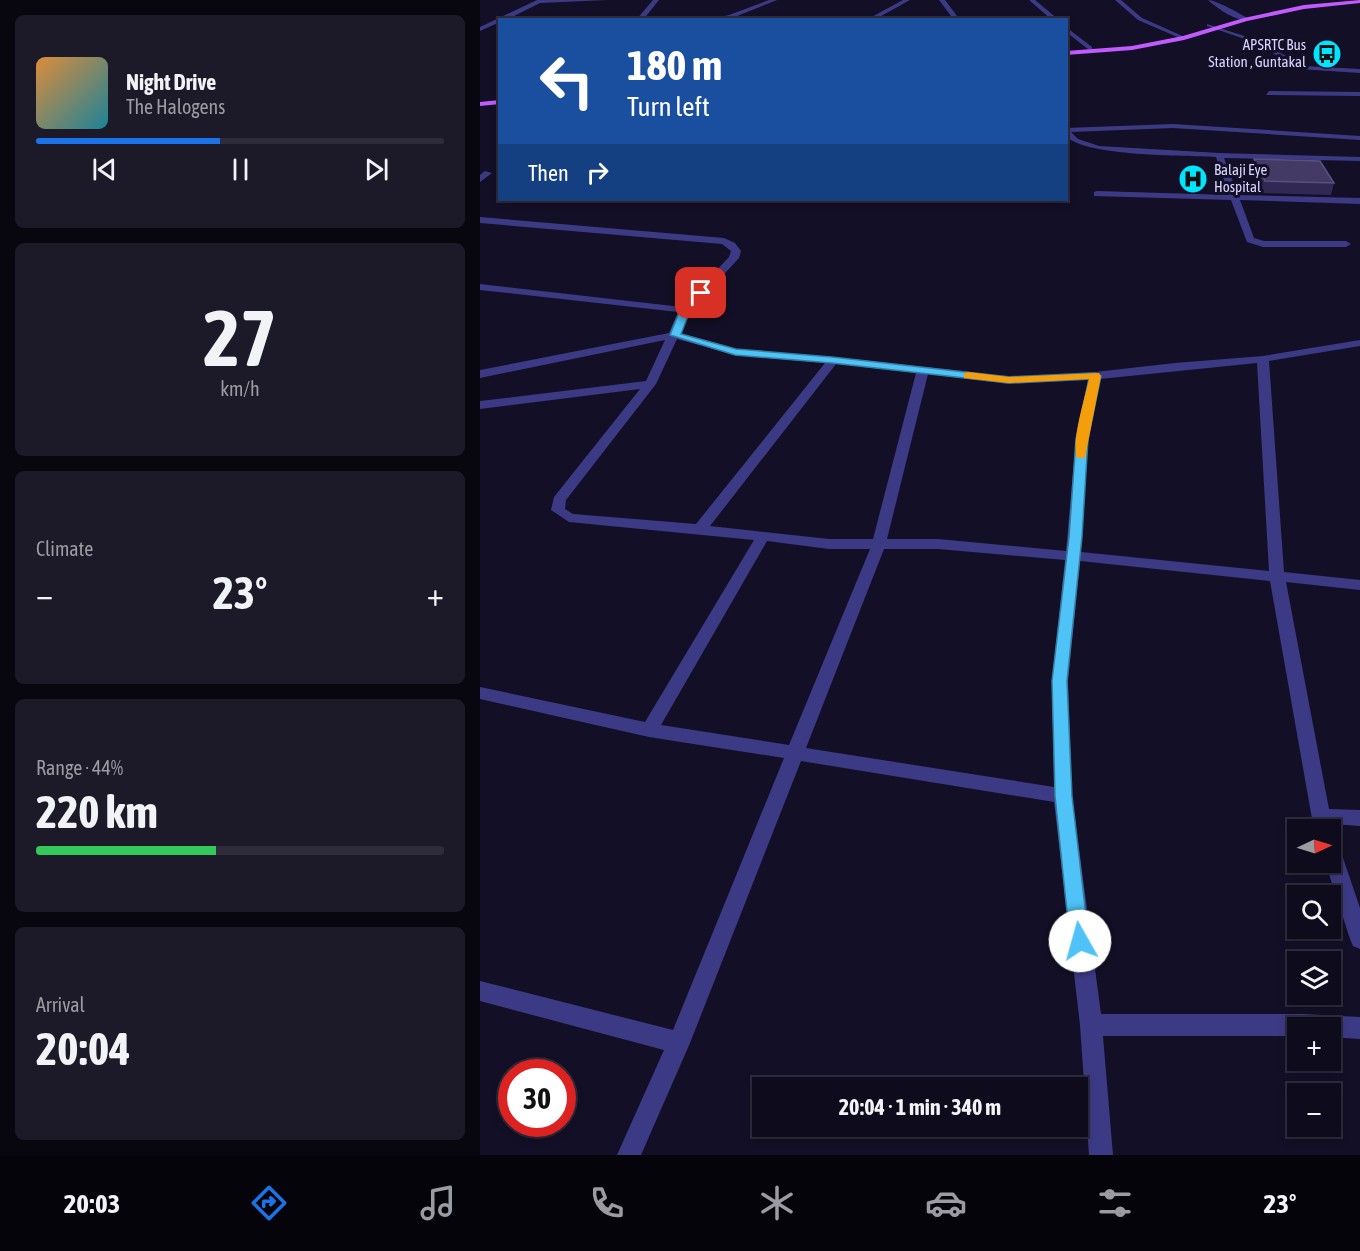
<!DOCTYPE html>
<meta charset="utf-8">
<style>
:root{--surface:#0e0b1c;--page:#1c1929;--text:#f1f3f6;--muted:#9b9ba3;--line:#2e2b3b;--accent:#1a73e8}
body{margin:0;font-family:"Asap Condensed",sans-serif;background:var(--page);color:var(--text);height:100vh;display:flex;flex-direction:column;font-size:22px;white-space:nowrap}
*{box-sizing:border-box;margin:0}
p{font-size:20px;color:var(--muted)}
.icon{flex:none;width:33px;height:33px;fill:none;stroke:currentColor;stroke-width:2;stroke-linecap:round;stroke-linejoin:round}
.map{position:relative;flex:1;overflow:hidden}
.details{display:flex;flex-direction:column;gap:15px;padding:15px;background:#08060f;width:480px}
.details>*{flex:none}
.guide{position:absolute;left:18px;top:18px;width:570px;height:183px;border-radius:0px;box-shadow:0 3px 9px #0003,0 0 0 2px var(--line);background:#1a4fa0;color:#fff;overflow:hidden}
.needle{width:39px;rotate:86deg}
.fabs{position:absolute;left:807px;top:819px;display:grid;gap:12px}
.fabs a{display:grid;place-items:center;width:54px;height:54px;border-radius:0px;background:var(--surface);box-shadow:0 3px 9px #0003,0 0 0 2px var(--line);font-size:30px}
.speed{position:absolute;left:18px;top:1059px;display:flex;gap:12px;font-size:30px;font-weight:700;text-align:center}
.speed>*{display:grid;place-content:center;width:78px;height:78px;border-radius:50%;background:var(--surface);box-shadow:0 3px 9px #0003,0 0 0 2px var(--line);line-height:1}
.speed .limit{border:9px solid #d22;background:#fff;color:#111}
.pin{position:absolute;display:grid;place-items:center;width:51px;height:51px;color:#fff;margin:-26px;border-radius:12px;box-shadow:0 3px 9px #0006}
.me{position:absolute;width:66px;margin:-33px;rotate:353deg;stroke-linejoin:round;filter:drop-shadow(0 0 4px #0008)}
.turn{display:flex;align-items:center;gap:21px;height:126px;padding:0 30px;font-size:27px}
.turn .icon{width:78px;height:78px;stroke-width:2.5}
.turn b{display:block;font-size:42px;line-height:51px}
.then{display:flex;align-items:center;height:57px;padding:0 30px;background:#0003;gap:12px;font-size:22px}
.big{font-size:45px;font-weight:700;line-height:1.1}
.details .widget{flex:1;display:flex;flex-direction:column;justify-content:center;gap:9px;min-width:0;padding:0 21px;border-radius:9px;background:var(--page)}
.details .dial{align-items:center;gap:0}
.dial b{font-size:78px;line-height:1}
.song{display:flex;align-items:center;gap:18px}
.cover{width:72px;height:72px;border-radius:9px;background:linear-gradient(135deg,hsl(30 70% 55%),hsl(190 70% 35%))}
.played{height:6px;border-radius:3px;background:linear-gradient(90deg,var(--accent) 45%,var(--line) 45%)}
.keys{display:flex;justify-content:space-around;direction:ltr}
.heat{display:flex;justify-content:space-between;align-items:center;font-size:33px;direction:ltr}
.charge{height:9px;border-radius:4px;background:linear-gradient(90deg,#34c759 44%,var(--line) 0)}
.trip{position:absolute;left:272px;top:1077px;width:336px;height:60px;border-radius:0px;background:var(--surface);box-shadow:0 3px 9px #0003,0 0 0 2px var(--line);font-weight:700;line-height:60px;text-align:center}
.dock{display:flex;height:96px;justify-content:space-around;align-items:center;background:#06040b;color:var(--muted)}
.dock .icon{width:42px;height:42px}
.dock .active{color:var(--accent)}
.dock b{font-size:27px;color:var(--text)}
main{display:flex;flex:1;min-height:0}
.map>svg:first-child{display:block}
</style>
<main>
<section class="details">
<div class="widget">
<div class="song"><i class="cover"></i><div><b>Night Drive</b><p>The Halogens</p></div></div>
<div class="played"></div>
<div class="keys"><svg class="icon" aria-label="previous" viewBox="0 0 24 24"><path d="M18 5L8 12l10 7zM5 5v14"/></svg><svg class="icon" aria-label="pause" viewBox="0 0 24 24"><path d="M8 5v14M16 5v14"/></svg><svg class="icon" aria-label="next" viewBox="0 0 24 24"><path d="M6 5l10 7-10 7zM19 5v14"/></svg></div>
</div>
<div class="widget dial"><b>27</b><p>km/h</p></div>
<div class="widget"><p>Climate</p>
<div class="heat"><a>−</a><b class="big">23°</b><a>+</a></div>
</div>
<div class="widget"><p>Range · 44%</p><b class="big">220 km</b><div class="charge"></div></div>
<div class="widget"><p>Arrival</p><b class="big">20:04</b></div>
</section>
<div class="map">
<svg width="880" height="1155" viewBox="0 0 880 1155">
<rect width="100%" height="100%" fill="#130f26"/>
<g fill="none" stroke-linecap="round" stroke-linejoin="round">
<path fill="#3d3a85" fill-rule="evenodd" d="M 57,0 L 127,0 L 60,3 L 26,20 L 20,20 L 20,22 L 0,31 L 0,27 Z
M 173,0 L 179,0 L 163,20 L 156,20 Z
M 289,0 L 297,0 L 252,18 L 228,20 L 249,15 Z
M 423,0 L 430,0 L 394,20 L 386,20 Z
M 459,0 L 465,0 L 480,20 L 474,20 Z
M 549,0 L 555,0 L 579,20 L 572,20 Z
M 635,0 L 641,0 L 662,18 L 707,38 L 702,39 L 658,20 Z
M 728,0 C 736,0 761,14 769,19 C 757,23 737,8 728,0 Z
M 727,24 L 780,41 L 823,66 L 880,69 L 880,73 L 819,69 L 776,43 L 727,26 Z
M 586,27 L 612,47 L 612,49 L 608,49 L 586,32 Z
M 789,91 L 880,92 L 880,96 L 786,95 Z
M 693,124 L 880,136 L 880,140 L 693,128 L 591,132 L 598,139 L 619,146 L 739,153 L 880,157 L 880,161 L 744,158 L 758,195 L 880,198 L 880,204 L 760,200 L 774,238 L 784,241 L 866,241 L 871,244 L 866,247 L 783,247 L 767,242 L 751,200 L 614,196 L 614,192 L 617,191 L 749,195 L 736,157 C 705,155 605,157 586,136 L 586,128 Z
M 5,171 L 12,173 L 0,182 L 0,175 Z
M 0,217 L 244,238 L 255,243 L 261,251 L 259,258 L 210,311 L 200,333 L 256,349 L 353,357 L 529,376 L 615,372 L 695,363 L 783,356 L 880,340 L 880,346 L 789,361 L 804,572 L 880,580 L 880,590 L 806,582 L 849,809 L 880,810 L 880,826 L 852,824 L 854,830 L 850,836 L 850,830 L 834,830 L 790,581 L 600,561 L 588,681 L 592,796 L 621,1014 L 823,1014 L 880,1017 L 880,1039 L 850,1037 L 850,1028 L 818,1028 L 818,1036 L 623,1036 L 633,1155 L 609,1155 L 600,1025 L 574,802 L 321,761 L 210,1043 L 161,1155 L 137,1155 L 184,1050 L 0,1001 L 0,981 L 193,1030 L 304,758 L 169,737 L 0,699 L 0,687 L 165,722 L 274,540 L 89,522 L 71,510 L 74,497 L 160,389 L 0,409 L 0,401 L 166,381 L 185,340 L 0,378 L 0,370 L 189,333 L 198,312 L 0,290 L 0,284 L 202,307 L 249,257 L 251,251 L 242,244 L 0,223 ZM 197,339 L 255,355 L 345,363 L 216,524 L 93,514 L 85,509 L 86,500 L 176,384 ZM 777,363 L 789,571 L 601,552 L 608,439 L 620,379 ZM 356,364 L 436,373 L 393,539 L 349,539 L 230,526 ZM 448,374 L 529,384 L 608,380 L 596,439 L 586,551 L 458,539 L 407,539 ZM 287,541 L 349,549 L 390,549 L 309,745 L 181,725 ZM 404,549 L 458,549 L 585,560 L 572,681 L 574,787 L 326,748 Z
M 850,841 L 857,843 L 860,849 L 880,908 L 880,949 L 873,946 L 870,939 L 845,862 L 850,862 Z"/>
<path fill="#c25bff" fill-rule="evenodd" d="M 880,0 L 880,3 L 824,9 L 767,21 L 704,40 L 652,50 L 586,55 L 586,51 L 652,46 L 703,36 L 764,18 L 824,5 Z
M 20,100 L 20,104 L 0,106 L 0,102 Z"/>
</g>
<path fill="#312854" d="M 774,159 L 854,183 L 851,195 L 782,193 L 771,171 Z"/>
<path fill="#433a66" stroke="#5a527e" stroke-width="1.5" d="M 774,159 L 840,161 L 854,183 L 785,181 Z"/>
<path fill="#4fc3f7" stroke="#337fa1" stroke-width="1.5" d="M 218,291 L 226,293 L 210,311 L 201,334 L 256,349 L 352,357 L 529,377 L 615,373 L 621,376 L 608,439 L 602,537 L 587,681 L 592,796 L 609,941 L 606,947 L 600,950 L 593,947 L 590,941 L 575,796 L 572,681 L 589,537 L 596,439 L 609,379 L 529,383 L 352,363 L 255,355 L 190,335 L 200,310 Z"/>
<path fill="#f59e0b" d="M 488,372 L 529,377 L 619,373 L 621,376 L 605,458 L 597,458 C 591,441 605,398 609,379 L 529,383 L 484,378 L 484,373 Z"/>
<defs>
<g id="bus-disc" transform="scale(1.5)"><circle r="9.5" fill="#00e5ff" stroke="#130f26"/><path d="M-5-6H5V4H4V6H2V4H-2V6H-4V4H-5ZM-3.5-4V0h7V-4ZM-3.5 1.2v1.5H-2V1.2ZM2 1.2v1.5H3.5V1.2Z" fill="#111"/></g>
<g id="hospital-disc" transform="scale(1.5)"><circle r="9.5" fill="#00e5ff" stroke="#130f26"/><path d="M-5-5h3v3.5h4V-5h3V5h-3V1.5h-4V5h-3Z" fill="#111"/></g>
</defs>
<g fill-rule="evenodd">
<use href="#bus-disc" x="847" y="54"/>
<use href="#hospital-disc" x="713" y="179"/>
</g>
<g text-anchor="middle" stroke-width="6" stroke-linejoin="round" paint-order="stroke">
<g font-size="15" fill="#d9d4ff" stroke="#130f26" text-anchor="end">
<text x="826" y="50">APSRTC Bus<tspan x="826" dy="17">Station , Guntakal</tspan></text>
<text x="734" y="175" text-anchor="start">Balaji Eye<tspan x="734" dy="17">Hospital</tspan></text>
</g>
</g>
</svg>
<div class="fabs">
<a><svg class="needle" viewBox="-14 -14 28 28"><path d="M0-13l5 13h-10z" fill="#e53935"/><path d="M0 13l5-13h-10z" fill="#9b9ba3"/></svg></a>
<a><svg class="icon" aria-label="search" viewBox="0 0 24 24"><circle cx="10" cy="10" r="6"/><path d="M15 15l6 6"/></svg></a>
<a><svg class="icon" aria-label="layers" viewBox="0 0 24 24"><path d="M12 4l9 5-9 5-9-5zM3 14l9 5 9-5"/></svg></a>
<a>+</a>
<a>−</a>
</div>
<div class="speed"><div class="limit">30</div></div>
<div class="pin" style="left:221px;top:293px;background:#d93025"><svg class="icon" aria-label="arrive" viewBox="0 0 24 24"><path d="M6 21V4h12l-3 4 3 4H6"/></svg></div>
<svg class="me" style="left:600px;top:941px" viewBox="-20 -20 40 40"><circle r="19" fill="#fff"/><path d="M0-13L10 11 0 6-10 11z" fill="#4fc3f7"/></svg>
<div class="trip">20:04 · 1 min · 340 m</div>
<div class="guide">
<div class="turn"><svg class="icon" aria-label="left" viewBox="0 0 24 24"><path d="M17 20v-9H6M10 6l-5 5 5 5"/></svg><div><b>180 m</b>Turn left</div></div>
<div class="then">Then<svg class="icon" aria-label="right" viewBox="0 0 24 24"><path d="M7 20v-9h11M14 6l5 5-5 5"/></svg></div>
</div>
</div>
</main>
<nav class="dock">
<b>20:03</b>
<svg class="icon active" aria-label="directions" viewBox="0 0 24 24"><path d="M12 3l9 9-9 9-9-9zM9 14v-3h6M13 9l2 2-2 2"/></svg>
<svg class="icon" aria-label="music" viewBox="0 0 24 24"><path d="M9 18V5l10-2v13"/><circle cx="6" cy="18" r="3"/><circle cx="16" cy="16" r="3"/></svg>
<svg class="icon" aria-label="phone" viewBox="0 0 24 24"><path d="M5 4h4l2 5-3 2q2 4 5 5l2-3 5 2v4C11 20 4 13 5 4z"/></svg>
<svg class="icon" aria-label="climate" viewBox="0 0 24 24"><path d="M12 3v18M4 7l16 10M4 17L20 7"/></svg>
<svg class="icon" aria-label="car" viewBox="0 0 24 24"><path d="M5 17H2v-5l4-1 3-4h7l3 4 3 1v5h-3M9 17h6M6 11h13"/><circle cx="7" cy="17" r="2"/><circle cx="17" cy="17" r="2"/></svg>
<svg class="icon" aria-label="filters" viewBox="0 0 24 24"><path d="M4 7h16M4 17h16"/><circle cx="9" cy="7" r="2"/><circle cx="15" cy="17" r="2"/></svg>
<b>23°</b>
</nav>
